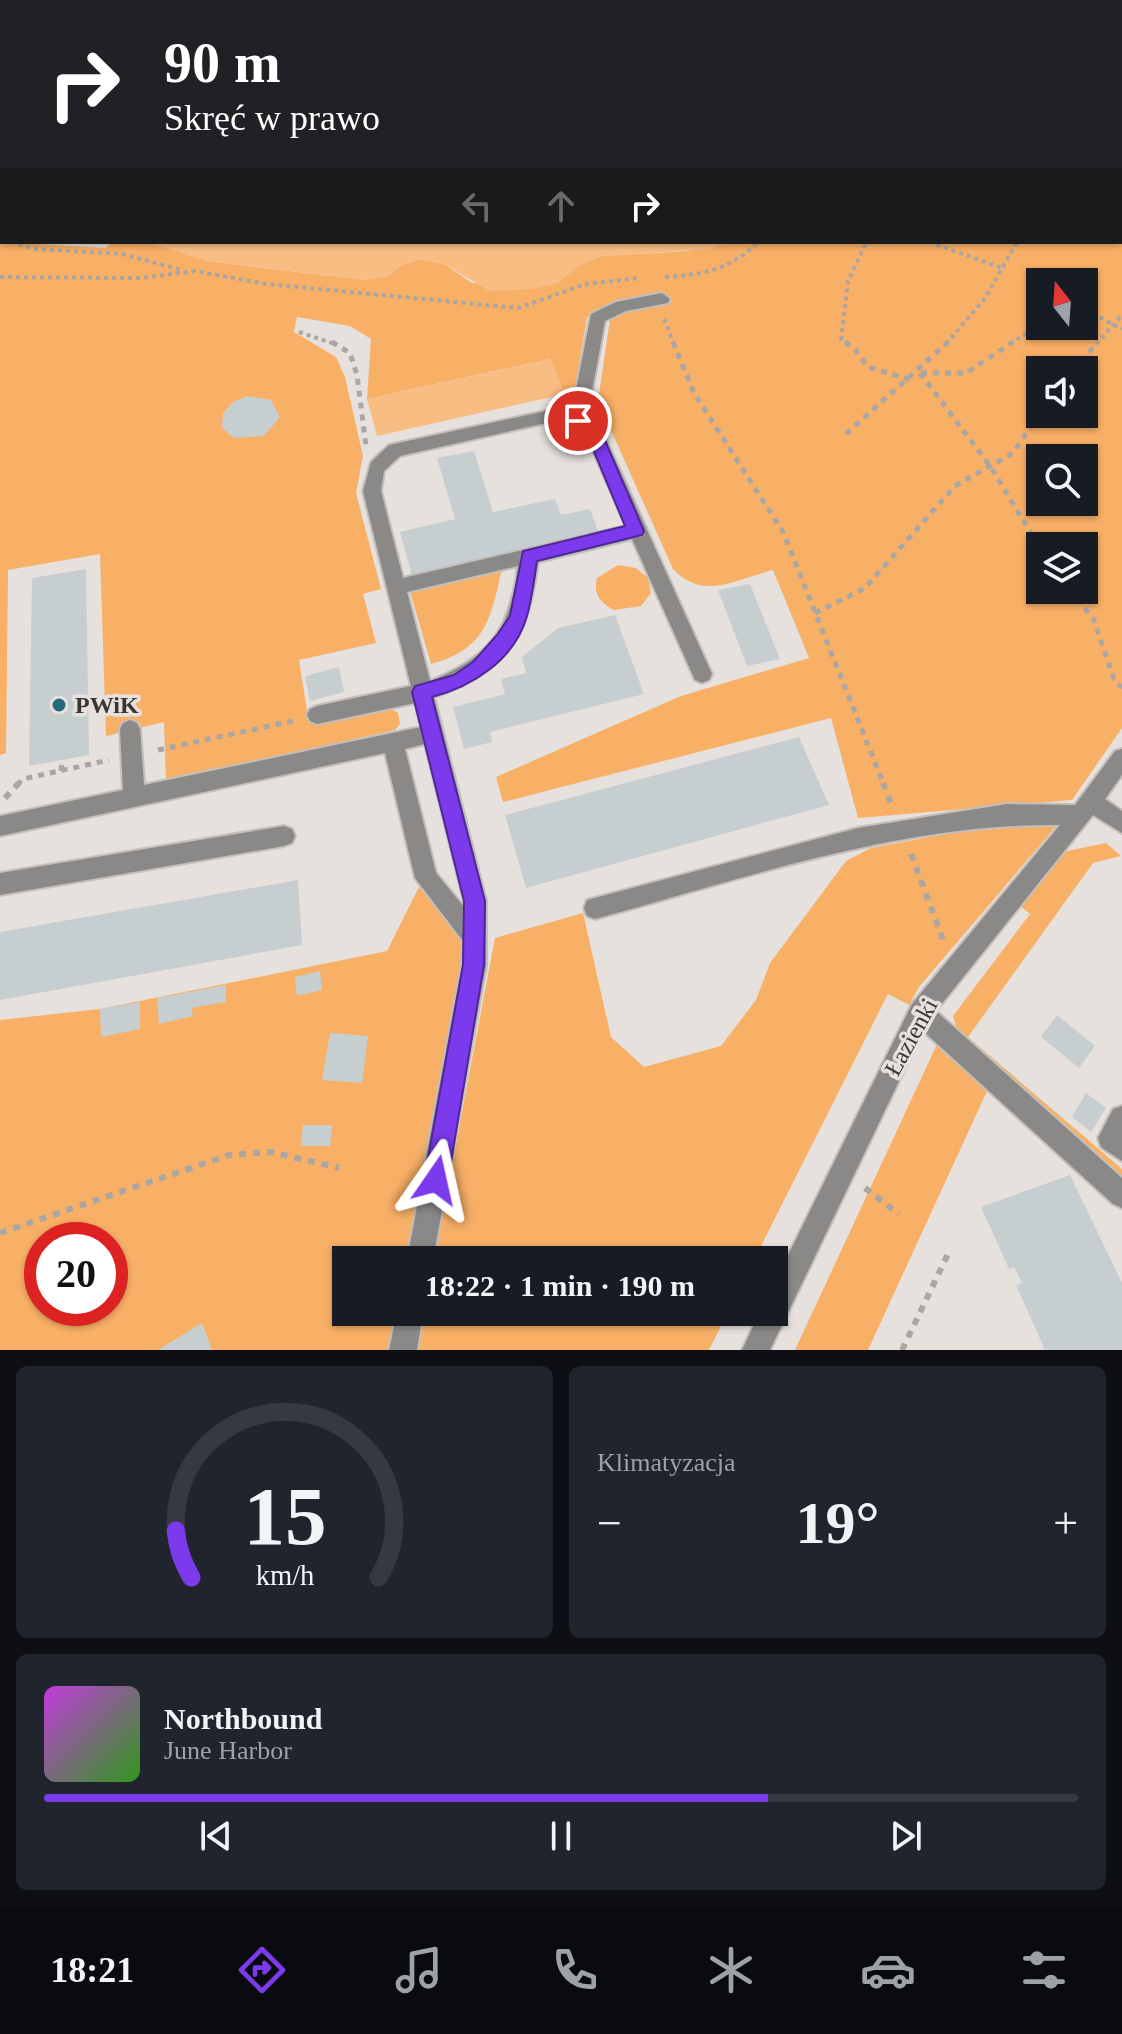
<!DOCTYPE html>
<html lang="pl">
<meta charset="utf-8">
<style>
:root{--surface:#171b24;--page:#20242c;--text:#f1f3f6;--muted:#9ea1a6;--line:#363941;--accent:#7c3aed}
body{margin:0;font-family:Georgia,serif;background:var(--page);color:var(--text);height:100vh;display:flex;flex-direction:column;font-size:30px;white-space:nowrap}
*{box-sizing:border-box;margin:0}
p{font-size:26px;color:var(--muted)}
.icon{flex:none;width:44px;height:44px;fill:none;stroke:currentColor;stroke-width:2;stroke-linecap:round;stroke-linejoin:round}
.map{position:relative;height:1350px;overflow:hidden}
.sheet{display:flex;flex-direction:column;gap:16px;padding:16px;background:#0d0f14;flex:1}
.sheet>*{flex:none}
.hud{position:absolute;left:0px;top:0px;width:1122px;height:244px;box-shadow:0 2px 6px #0004;background:#202124;color:#fff;overflow:hidden}
.needle{width:52px;rotate:343deg}
.buttons{position:absolute;left:1026px;top:268px;display:grid;gap:16px}
.buttons a{display:grid;place-items:center;width:72px;height:72px;border-radius:0px;background:var(--surface);box-shadow:0 2px 6px #0004;font-size:40px}
.speed{position:absolute;left:24px;top:1222px;display:flex;gap:16px;font-size:40px;font-weight:700;text-align:center}
.speed>*{display:grid;place-content:center;width:104px;height:104px;border-radius:50%;background:var(--surface);box-shadow:0 2px 6px #0004;line-height:1}
.speed .limit{border:12px solid #d22;background:#fff;color:#111}
.pin{position:absolute;display:grid;place-items:center;width:68px;height:68px;color:#fff;margin:-34px;border:4px solid #fff;border-radius:50%;box-shadow:0 2px 8px #0007}
.me{position:absolute;width:88px;margin:-44px;rotate:11deg;stroke-linejoin:round;filter:drop-shadow(0 0 6px #0008)}
.turn{display:flex;align-items:center;gap:28px;height:168px;padding:0 32px;font-size:36px}
.turn .icon{width:104px;height:104px;stroke-width:2.5}
.turn b{display:block;font-size:56px;line-height:68px}
.lanes{display:flex;align-items:center;height:76px;padding:0 32px;background:#0003;justify-content:center;gap:40px;direction:ltr}
.lanes .off{opacity:.35}
.big{font-size:60px;font-weight:800;line-height:1.1}
.sheet .widget{flex:1;display:flex;flex-direction:column;justify-content:center;gap:12px;min-width:0;padding:0 28px;border-radius:12px;background:var(--page)}
.sheet .dial{align-items:center;gap:0}
.dial svg{height:208px;overflow:visible;fill:none;stroke:var(--line);stroke-width:7;stroke-linecap:round;text-anchor:middle}
.dial text{fill:var(--text);stroke:none}
.song{display:flex;align-items:center;gap:24px}
.cover{width:96px;height:96px;border-radius:12px;background:linear-gradient(135deg,hsl(290 70% 55%),hsl(110 70% 35%))}
.played{height:8px;border-radius:4px;background:linear-gradient(90deg,var(--accent) 70%,var(--line) 70%)}
.keys{display:flex;justify-content:space-around;direction:ltr}
.heat{display:flex;justify-content:space-between;align-items:center;font-size:44px;direction:ltr}
.sheet .tiles{flex:1;display:grid;gap:16px;grid-template-columns:1fr 1fr}
.widget:last-child{grid-column:span 2}
.trip{position:absolute;left:332px;top:1246px;width:456px;height:80px;border-radius:0px;background:var(--surface);box-shadow:0 2px 6px #0004;font-weight:800;line-height:80px;text-align:center}
.menu{display:flex;height:128px;justify-content:space-around;align-items:center;background:#090b0e;color:var(--muted)}
.menu .icon{width:56px;height:56px}
.menu .active{color:var(--accent)}
.menu b{font-size:36px;color:var(--text)}
.map>svg:first-child{display:block}
</style>
<div class="map">
<svg width="1122" height="1350" viewBox="0 0 1122 1350">
<rect width="100%" height="100%" fill="#e6e1dd"/>
<path fill="#f8b066" fill-rule="evenodd" d="M 811,0 L 1122,0 L 1122,728 L 1072,800 L 858,818 L 831,718 L 503,802 L 496,777 L 681,696 L 809,658 L 773,570 C 735,580 703,601 673,569 L 598,401 L 610,319 L 587,317 L 574,395 L 565,394 L 550,359 L 367,399 L 371,339 L 350,326 L 297,317 L 294,332 L 336,357 L 345,377 L 363,456 L 356,493 L 381,589 L 363,594 L 376,643 L 299,660 L 309,723 L 390,708 L 398,713 L 400,724 L 395,730 L 166,781 L 164,722 L 106,736 L 100,554 L 8,570 L 6,753 L 0,755 L 0,190 L 2,242 L 106,248 L 111,242 L 197,242 L 205,261 L 365,280 L 388,276 L 402,265 L 422,259 L 446,265 L 472,283 L 557,283 L 579,265 L 602,256 L 687,251 L 726,242 L 1120,242 L 1120,2 L 809,2 ZM 1040,282 L 1084,282 L 1084,326 L 1040,326 ZM 1040,370 L 1084,370 L 1084,414 L 1040,414 ZM 1040,458 L 1084,458 L 1084,502 L 1040,502 ZM 1040,546 L 1084,546 L 1084,590 L 1040,590 Z
M 618,565 L 636,568 L 648,578 L 651,593 L 641,606 L 614,610 C 600,603 593,594 597,578 Z
M 502,568 C 491,619 486,649 431,664 L 409,588 Z
M 1004,823 L 1058,824 L 919,987 L 909,1005 L 888,994 L 754,1260 L 434,1260 L 495,938 L 583,913 L 611,1037 L 644,1067 L 721,1046 L 756,1000 L 770,963 L 846,861 L 871,848 Z
M 1106,843 L 1121,856 L 1093,863 L 968,1037 L 1122,1169 L 1122,1183 L 956,1027 L 953,1016 L 1030,914 L 1018,904 L 1062,852 Z
M 419,887 L 464,937 L 464,965 L 407,1260 L 346,1260 L 346,1312 L 397,1312 L 390,1350 L 0,1350 L 0,1020 L 100,1009 L 387,951 ZM 42,1240 L 110,1240 L 110,1308 L 42,1308 Z
M 939,1040 L 988,1089 L 868,1350 L 795,1350 Z
M 425,1312 L 728,1312 L 709,1350 L 418,1350 Z"/>
<path fill="#f8bd83" d="M 399,0 L 811,0 L 392,2 Z
M 147,242 L 726,242 L 709,249 L 602,256 L 579,265 L 557,283 L 533,289 L 489,291 L 446,265 L 422,259 L 402,265 L 388,276 L 365,280 L 205,261 Z
M 551,359 L 565,394 L 377,436 L 367,399 Z"/>
<path fill="#c7ced0" d="M 248,396 L 271,400 L 280,417 L 264,436 L 234,438 L 222,428 L 223,413 L 233,402 Z
M 474,451 L 493,512 L 555,499 L 561,515 L 590,509 L 599,534 L 412,576 L 400,532 L 455,519 L 437,458 Z
M 86,569 L 89,755 L 29,766 L 32,578 Z
M 750,584 L 780,659 L 747,666 L 718,590 Z
M 615,615 L 644,694 L 490,732 L 492,742 L 464,749 L 453,707 L 505,694 L 501,679 L 526,673 L 522,657 L 558,628 Z
M 339,667 L 344,692 L 310,701 L 305,676 Z
M 799,737 L 829,805 L 526,888 L 505,815 Z
M 298,880 L 302,945 L 0,1000 L 0,932 Z
M 320,971 L 322,990 L 297,996 L 295,977 Z
M 226,985 L 226,1002 L 191,1008 L 193,1016 L 159,1024 L 157,998 Z
M 140,1002 L 140,1029 L 101,1037 L 100,1009 Z
M 1057,1015 L 1095,1046 L 1079,1068 L 1041,1037 Z
M 330,1033 L 368,1036 L 362,1083 L 322,1080 Z
M 1086,1093 L 1106,1108 L 1091,1132 L 1072,1117 Z
M 303,1125 L 332,1125 L 330,1146 L 301,1146 Z
M 1070,1175 L 1122,1283 L 1122,1350 L 1045,1350 L 1016,1285 L 1022,1283 L 1014,1267 L 1009,1269 L 981,1207 Z
M 202,1323 L 212,1350 L 158,1350 Z"/>
<g fill="none" stroke-linecap="round" stroke-linejoin="round">
<g stroke="#c3bfbb" stroke-width="4">
<path id="minor" d="M 662,293 L 670,299 L 668,303 L 626,311 L 605,321 L 587,418 L 603,433 L 712,674 L 709,680 L 702,683 L 695,680 L 632,539 L 538,562 C 528,637 507,671 434,697 L 486,901 L 486,965 L 433,1260 L 407,1260 L 462,965 L 463,941 L 415,878 L 385,753 L 0,836 L 0,816 L 123,790 L 120,729 L 123,723 L 130,720 L 137,723 L 140,729 L 144,785 L 421,727 L 415,703 L 317,724 L 310,721 L 307,715 L 310,709 L 317,706 L 411,686 L 363,491 L 371,462 L 389,445 L 546,411 L 571,415 L 591,314 L 616,302 ZM 546,423 L 578,429 L 587,437 L 626,526 L 403,578 L 381,491 L 384,471 L 400,456 ZM 518,566 C 510,630 491,657 430,681 L 407,592 ZM 425,744 L 464,901 L 464,907 L 436,873 L 405,749 Z
M 1122,749 L 1122,775 L 1105,799 L 1122,811 L 1122,833 L 1093,815 L 936,1011 L 1122,1178 L 1122,1208 L 1113,1204 L 923,1031 L 770,1350 L 742,1350 L 760,1312 L 774,1312 L 774,1284 L 912,1004 L 1060,825 C 902,823 746,878 595,919 L 587,916 L 584,908 L 587,900 L 858,828 L 1007,804 L 1075,805 L 1115,751 Z
M 284,826 L 292,829 L 295,836 L 292,843 L 284,846 L 0,895 L 0,873 Z
M 1122,1106 L 1122,1161 L 1101,1147 L 1098,1138 L 1113,1109 Z
M 397,1312 L 423,1312 L 417,1350 L 389,1350 Z"/>
</g>
<g stroke="#c3bfbb" stroke-width="4">
<path id="major" d="M 0,101 L 2,101 L 0,110 Z"/>
</g>
<path stroke="#aaa6a3" stroke-width="4" stroke-dasharray="4 4" stroke-linecap="butt" d="M 309,2 L 315,0
M 11,242 L 33,249 L 122,254 L 182,270
M 929,242 L 1005,269
M 0,277 L 141,278 L 195,271 L 266,284 L 518,308 L 586,284 L 639,278
M 665,277 C 702,275 732,269 758,242
M 664,319 L 674,344
M 1084,319 L 1099,317 L 1122,329
M 299,332 L 335,344
M 848,344 L 841,340 L 848,281 L 866,243 L 874,242
M 946,344 L 985,298 L 1017,242
M 1010,344 L 1040,324
M 1096,344 L 1122,315"/>
<path stroke="#aaa6a3" stroke-width="5" stroke-dasharray="6 6" stroke-linecap="butt" d="M 332,342 L 350,353 L 357,375 L 366,446
M 673,342 L 694,393 L 783,532 L 884,785
M 845,342 L 854,348 L 868,367 L 911,380
M 1073,370 L 1098,342
M 920,373 L 990,466 L 1040,548
M 921,373 L 966,373 L 1013,342
M 846,434 L 948,342
M 1069,590 L 1093,618 L 1114,679 L 1122,688
M 815,613 L 865,588 L 955,486 L 1013,453 L 1040,413
M 158,750 L 293,721
M 61,771 L 62,760
M 17,785 L 23,779 L 109,760"/>
<path stroke="#aaa6a3" stroke-width="6" stroke-dasharray="7 7" stroke-linecap="butt" d="M 883,783 L 893,808
M 5,798 L 19,783
M 911,854 L 944,942
M 865,1188 L 899,1214
M 0,1233 L 229,1155 L 271,1152 L 339,1168
M 902,1350 L 949,1252"/>
<use href="#minor" fill="#8b8987" fill-rule="evenodd"/>
<use href="#major" fill="#45423f" fill-rule="evenodd"/>
</g>
<path fill="#7c3aed" stroke="#51269a" stroke-width="2" d="M 578,416 L 600,429 L 644,531 L 642,535 L 537,561 C 534,579 532,599 527,616 C 515,660 471,687 432,697 L 485,901 L 484,965 L 448,1180 L 444,1188 L 436,1192 L 428,1188 L 424,1180 L 463,965 L 464,901 L 412,692 L 415,686 L 454,675 L 473,662 L 497,635 L 510,616 L 523,551 L 625,526 L 588,437 L 570,421 Z"/>
<circle fill="#266a7b" stroke="#e6e1dd" stroke-width="3" cx="59" cy="705" r="8"/>
<g text-anchor="middle" stroke-width="7" stroke-linejoin="round" paint-order="stroke">
<g font-size="24" font-weight="bold" fill="#383634" stroke="#e6e1dd" text-anchor="start">
<text x="75" y="713">PWiK</text>
</g>
<g font-size="24" fill="#383634" stroke="#e6e1dd">
<text transform="translate(911 1037) rotate(-61)" y="8">Łazienki</text>
</g>
</g>
</svg>
<div class="buttons">
<a><svg class="needle" viewBox="-14 -14 28 28"><path d="M0-13l5 13h-10z" fill="#e53935"/><path d="M0 13l5-13h-10z" fill="#9ea1a6"/></svg></a>
<a><svg class="icon" aria-label="sound" viewBox="0 0 24 24"><path d="M4 9h4l5-4v14l-5-4H4zM17 9q2 3 0 6"/></svg></a>
<a><svg class="icon" aria-label="search" viewBox="0 0 24 24"><circle cx="10" cy="10" r="6"/><path d="M15 15l6 6"/></svg></a>
<a><svg class="icon" aria-label="layers" viewBox="0 0 24 24"><path d="M12 4l9 5-9 5-9-5zM3 14l9 5 9-5"/></svg></a>
</div>
<div class="speed"><div class="limit">20</div></div>
<div class="pin" style="left:578px;top:421px;background:#d93025"><svg class="icon" aria-label="arrive" viewBox="0 0 24 24"><path d="M6 21V4h12l-3 4 3 4H6"/></svg></div>
<svg class="me" style="left:436px;top:1180px" viewBox="-20 -20 40 40"><path d="M0-17L14 15 0 8-14 15z" fill="#7c3aed" stroke="#fff" stroke-width="4"/></svg>
<div class="trip">18:22 · 1 min · 190 m</div>
<div class="hud">
<div class="turn"><svg class="icon" aria-label="right" viewBox="0 0 24 24"><path d="M7 20v-9h11M14 6l5 5-5 5"/></svg><div><b>90 m</b>Skręć w prawo</div></div>
<div class="lanes"><svg class="icon off" aria-label="left" viewBox="0 0 24 24"><path d="M17 20v-9H6M10 6l-5 5 5 5"/></svg><svg class="icon off" aria-label="ahead" viewBox="0 0 24 24"><path d="M12 20V5M6 11l6-6 6 6"/></svg><svg class="icon" aria-label="right" viewBox="0 0 24 24"><path d="M7 20v-9h11M14 6l5 5-5 5"/></svg></div>
</div>
</div>
<section class="sheet">
<div class="tiles">
<div class="widget dial"><svg viewBox="0 0 100 80">
<path d="M14 69A42 42 0 1 1 86 69"/>
<path d="M14 69A42 42 0 0 1 8 51" stroke="#7c3aed"/>
<text x="50" y="56" font-size="32" font-weight="700">15</text>
<text x="50" y="72" font-size="11">km/h</text>
</svg></div>
<div class="widget"><p>Klimatyzacja</p>
<div class="heat"><a>−</a><b class="big">19°</b><a>+</a></div>
</div>
<div class="widget">
<div class="song"><i class="cover"></i><div><b>Northbound</b><p>June Harbor</p></div></div>
<div class="played"></div>
<div class="keys"><svg class="icon" aria-label="previous" viewBox="0 0 24 24"><path d="M18 5L8 12l10 7zM5 5v14"/></svg><svg class="icon" aria-label="pause" viewBox="0 0 24 24"><path d="M8 5v14M16 5v14"/></svg><svg class="icon" aria-label="next" viewBox="0 0 24 24"><path d="M6 5l10 7-10 7zM19 5v14"/></svg></div>
</div>
</div>
</section>
<nav class="menu">
<b>18:21</b>
<svg class="icon active" aria-label="directions" viewBox="0 0 24 24"><path d="M12 3l9 9-9 9-9-9zM9 14v-3h6M13 9l2 2-2 2"/></svg>
<svg class="icon" aria-label="music" viewBox="0 0 24 24"><path d="M9 18V5l10-2v13"/><circle cx="6" cy="18" r="3"/><circle cx="16" cy="16" r="3"/></svg>
<svg class="icon" aria-label="phone" viewBox="0 0 24 24"><path d="M5 4h4l2 5-3 2q2 4 5 5l2-3 5 2v4C11 20 4 13 5 4z"/></svg>
<svg class="icon" aria-label="climate" viewBox="0 0 24 24"><path d="M12 3v18M4 7l16 10M4 17L20 7"/></svg>
<svg class="icon" aria-label="car" viewBox="0 0 24 24"><path d="M5 17H2v-5l4-1 3-4h7l3 4 3 1v5h-3M9 17h6M6 11h13"/><circle cx="7" cy="17" r="2"/><circle cx="17" cy="17" r="2"/></svg>
<svg class="icon" aria-label="filters" viewBox="0 0 24 24"><path d="M4 7h16M4 17h16"/><circle cx="9" cy="7" r="2"/><circle cx="15" cy="17" r="2"/></svg>
</nav>
